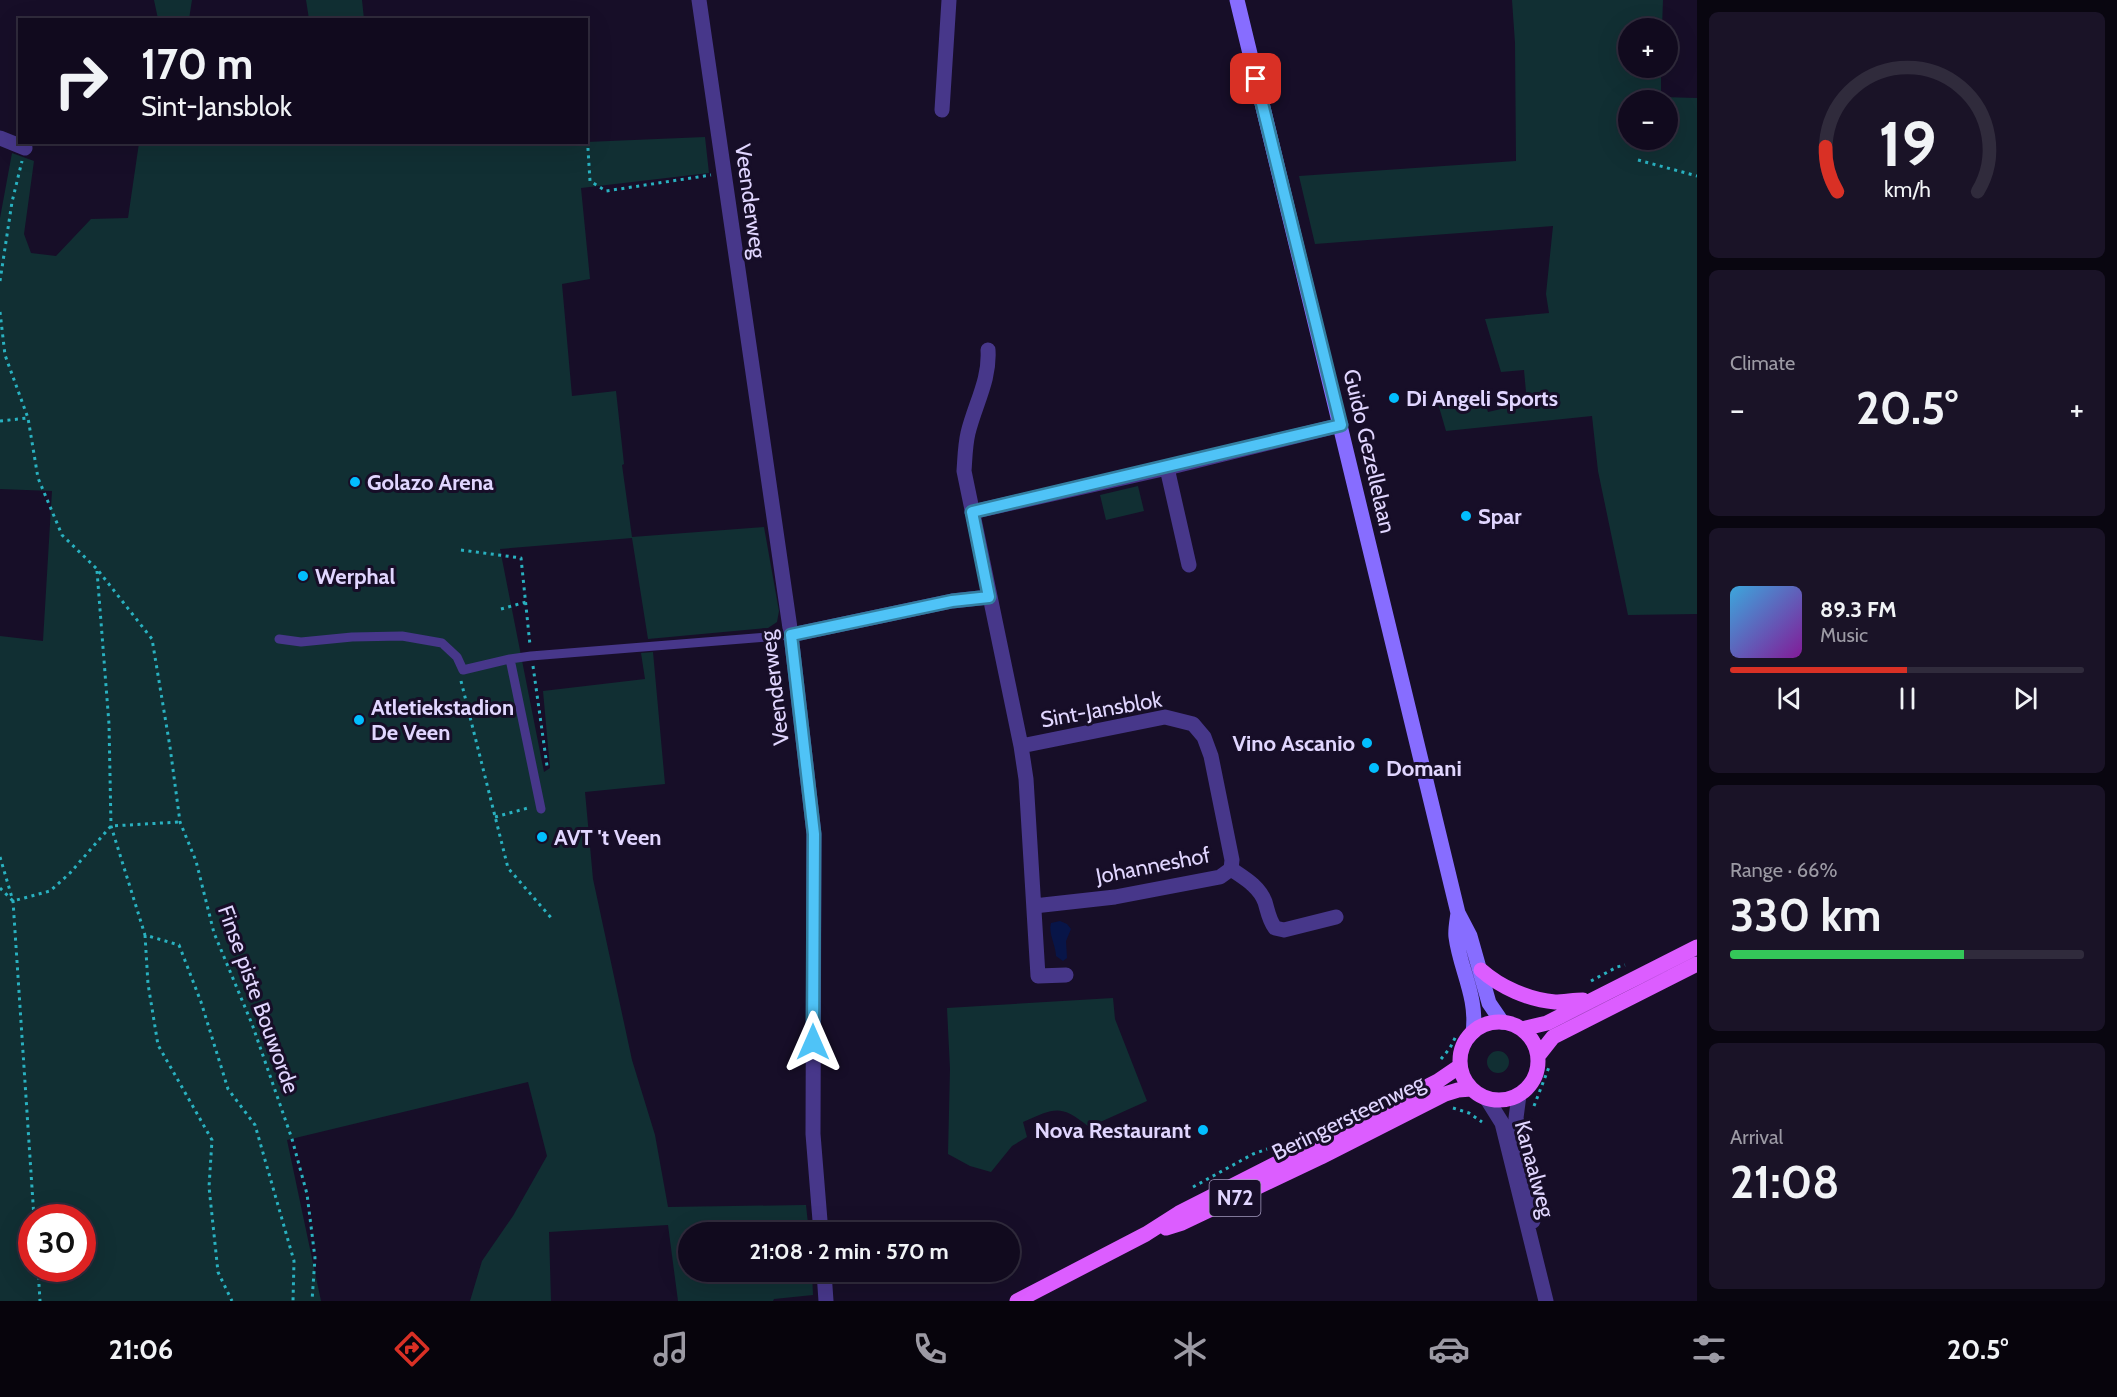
<!DOCTYPE html>
<meta charset="utf-8">
<style>
:root{--surface:#110a1e;--page:#1a1327;--text:#f1f3f6;--muted:#9c9aa4;--line:#302b3c;--accent:#d93025}
body{margin:0;font-family:Cabin,sans-serif;background:var(--page);color:var(--text);height:100vh;display:flex;flex-direction:column;font-size:22px;white-space:nowrap}
*{box-sizing:border-box;margin:0}
p{font-size:20px;color:var(--muted)}
.icon{flex:none;width:33px;height:33px;fill:none;stroke:currentColor;stroke-width:2;stroke-linecap:round;stroke-linejoin:round}
.map{position:relative;flex:1;overflow:hidden}
.side{display:flex;flex-direction:column;gap:12px;padding:12px;background:#090610;width:420px}
.side>*{flex:none}
.hud{position:absolute;left:18px;top:18px;width:570px;height:126px;border-radius:0px;box-shadow:0 6px 24px #0002,0 0 0 2px var(--line);background:#110a1e;color:var(--text);overflow:hidden}
.tools{position:absolute;left:1618px;top:18px;display:grid;gap:12px}
.tools a{display:grid;place-items:center;width:60px;height:60px;border-radius:50%;background:var(--surface);box-shadow:0 6px 24px #0002,0 0 0 2px var(--line);font-size:30px}
.speed{position:absolute;left:18px;top:1204px;display:flex;gap:12px;font-size:30px;font-weight:700;text-align:center}
.speed>*{display:grid;place-content:center;width:78px;height:78px;border-radius:50%;background:var(--surface);box-shadow:0 6px 24px #0002,0 0 0 2px var(--line);line-height:1}
.speed .limit{border:9px solid #d22;background:#fff;color:#111}
.pin{position:absolute;display:grid;place-items:center;width:51px;height:51px;color:#fff;margin:-26px;border-radius:12px;box-shadow:0 3px 9px #0006}
.me{position:absolute;width:66px;margin:-33px;rotate:0deg;stroke-linejoin:round;filter:drop-shadow(0 0 4px #0008)}
.turn{display:flex;align-items:center;gap:21px;height:126px;padding:0 24px;font-size:27px}
.turn .icon{width:78px;height:78px;stroke-width:2.5}
.turn b{display:block;font-size:42px;line-height:51px}
.big{font-size:45px;font-weight:800;line-height:1.1}
.side .tile{flex:1;display:flex;flex-direction:column;justify-content:center;gap:9px;min-width:0;padding:0 21px;border-radius:9px;background:var(--page)}
.side .dial{align-items:center;gap:0}
.dial svg{height:156px;overflow:visible;fill:none;stroke:var(--line);stroke-width:7;stroke-linecap:round;text-anchor:middle}
.dial text{fill:var(--text);stroke:none}
.song{display:flex;align-items:center;gap:18px}
.cover{width:72px;height:72px;border-radius:9px;background:linear-gradient(135deg,hsl(200 70% 55%),hsl(290 70% 35%))}
.played{height:6px;border-radius:3px;background:linear-gradient(90deg,var(--accent) 50%,var(--line) 50%)}
.keys{display:flex;justify-content:space-around;direction:ltr}
.heat{display:flex;justify-content:space-between;align-items:center;font-size:33px;direction:ltr}
.charge{height:9px;border-radius:4px;background:linear-gradient(90deg,#34c759 66%,var(--line) 0)}
.trip{position:absolute;left:678px;top:1222px;width:342px;height:60px;border-radius:30px;background:var(--surface);box-shadow:0 6px 24px #0002,0 0 0 2px var(--line);font-weight:800;line-height:60px;text-align:center}
.dock{display:flex;height:96px;justify-content:space-around;align-items:center;background:#07040c;color:var(--muted)}
.dock .icon{width:42px;height:42px}
.dock .active{color:var(--accent)}
.dock b{font-size:27px;color:var(--text)}
main{display:flex;flex:1;min-height:0}
.map>svg:first-child{display:block}
</style>
<main>
<div class="map">
<svg width="1697" height="1301" viewBox="0 0 1697 1301">
<rect width="100%" height="100%" fill="#170e28"/>
<path fill="#112f33" fill-rule="evenodd" d="M 154,0 L 192,0 L 189,19 L 158,19 Z
M 306,0 L 362,0 L 364,19 L 309,19 Z
M 1512,0 L 1663,0 L 1662,28 L 1629,28 L 1629,68 L 1661,68 L 1661,97 L 1697,98 L 1697,614 L 1628,615 L 1598,471 L 1592,416 L 1446,431 L 1437,400 L 1481,391 L 1488,412 L 1527,403 L 1524,370 L 1501,372 L 1485,319 L 1549,313 L 1546,294 L 1553,226 L 1315,244 L 1299,176 L 1516,161 L 1515,43 ZM 1668,100 L 1668,140 L 1629,140 L 1629,100 Z
M 705,137 L 709,173 L 581,188 L 590,279 L 562,284 L 572,396 L 616,391 L 624,464 L 622,465 L 632,537 L 764,527 L 779,611 L 777,622 L 768,628 L 648,639 L 632,538 L 500,549 L 544,772 L 550,768 L 543,691 L 645,679 L 641,653 L 653,652 L 665,784 L 585,792 L 593,879 L 632,1060 L 655,1135 L 668,1207 L 806,1205 L 809,1233 L 688,1233 L 688,1272 L 812,1272 L 813,1295 L 774,1299 L 773,1301 L 678,1301 L 668,1225 L 549,1232 L 551,1301 L 470,1301 L 482,1261 L 513,1216 L 547,1156 L 528,1082 L 287,1140 L 321,1301 L 0,1301 L 0,636 L 43,641 L 52,491 L 0,489 L 0,218 L 12,153 L 34,161 L 24,234 L 31,253 L 56,256 L 91,219 L 128,218 L 139,143 L 586,142 ZM 32,1218 L 82,1218 L 82,1269 L 32,1269 Z
M 1138,486 L 1144,511 L 1106,520 L 1100,495 Z
M 1113,998 L 1115,1019 L 1147,1101 L 1089,1127 C 1060,1104 1056,1108 1023,1122 L 1027,1137 L 1012,1146 L 991,1172 L 970,1166 L 948,1154 L 950,1069 L 947,1008 Z
M1487 1062a11 11 0 1 1 22 0a11 11 0 1 1-22 0Z"/>
<path fill="#081548" d="M 1060,921 L 1067,924 L 1071,929 L 1066,941 L 1067,958 L 1063,961 L 1056,956 C 1056,946 1048,933 1051,923 Z"/>
<g fill="none" stroke-linecap="round" stroke-linejoin="round">
<path stroke="#29b1c0" stroke-width="3" stroke-dasharray="3 4.5" stroke-linecap="butt" d="M 587,133 L 590,181 L 606,191 L 711,175
M 1638,160 L 1697,176
M 0,281 L 12,202 L 22,161
M 0,312 L 5,355 L 28,418 L 38,478 L 62,535 L 97,569 L 152,639 L 170,747 L 180,822 L 196,861 L 214,933 L 252,1024 L 292,1139 L 307,1194 L 315,1258 L 312,1301
M 0,421 L 28,418
M 461,550 L 521,558 L 530,645
M 97,571 L 109,724 L 111,826 L 145,935 L 179,945 L 201,1002 L 228,1089 L 255,1125 L 294,1261 L 293,1301
M 501,609 L 526,602
M 533,666 L 547,766
M 461,681 L 508,868 L 553,920
M 495,817 L 528,808
M 0,857 L 13,901 L 34,1218
M 0,888 L 13,901 L 50,891 L 70,873 L 111,826 L 179,822
M 145,935 L 148,984 L 158,1045 L 212,1140 L 209,1187 L 218,1272 L 232,1301
M 1591,981 L 1617,967 L 1625,965
M 1441,1059 L 1450,1048 L 1457,1034
M 1534,1106 L 1549,1067
M 1453,1108 L 1469,1113 L 1482,1122
M 1193,1187 L 1253,1154 L 1267,1149
M 38,1269 L 40,1301"/>
<path stroke="#47378a" stroke-width="9" d="M 279,639 L 301,642 L 352,637 L 402,636 L 442,643 L 457,657 L 463,670 L 510,659 L 531,656 L 791,635
M 510,659 L 541,809"/>
<path stroke="#47378a" stroke-width="15" d="M 699,0 L 791,635 L 814,834 L 813,1134 L 821,1233
M 942,110 L 949,0
M 0,138 L 25,148
M 988,350 C 990,380 975,404 968,433 C 965,446 965,458 964,471 L 1021,746 L 1026,779 L 1038,976 L 1066,975
M 972,512 L 1167,468
M 1189,565 L 1167,468 L 1341,425
M 791,635 L 952,601 L 989,597
M 1021,746 L 1165,717 L 1193,724 L 1204,737 L 1211,756 L 1232,860 L 1231,869 L 1220,877 L 1115,897 L 1034,906
M 1231,869 C 1244,878 1259,886 1265,902 C 1268,912 1269,920 1275,928 L 1284,930 L 1336,917
M 824,1272 L 826,1301"/>
<path stroke="#47378a" stroke-width="15" d="M 1519,1095 L 1516,1118 L 1529,1185 L 1533,1221
M 1487,1099 L 1502,1123 L 1546,1301"/>
<path stroke="#876dff" stroke-width="15" d="M 1237,0 L 1458,913 L 1470,936 L 1489,1003 L 1502,1022
M 1458,913 C 1457,921 1455,930 1456,937 C 1460,969 1478,998 1473,1032"/>
<path stroke="#dc5dff" stroke-width="15" d="M 1481,970 C 1500,987 1529,1000 1555,1002 C 1564,1002 1574,1000 1583,1000
M1460 1061a39 39 0 1 1 78 0a39 39 0 1 1-78 0Z
M 1522,1029 L 1547,1023 L 1697,947
M 1538,1056 L 1553,1037 L 1697,964
M 1166,1228 L 1182,1223 L 1321,1157 L 1445,1094 L 1458,1090 L 1471,1089
M 1017,1301 L 1146,1234 L 1179,1213 L 1438,1081 L 1460,1066"/>
</g>
<g fill="none" stroke-linecap="round" stroke-linejoin="round">
<g stroke="#337fa1" stroke-width="15">
<path id="route" d="M 813,1042 L 814,834 L 791,635 L 952,601 L 989,597 L 972,512 L 1341,425 L 1256,79"/>
</g>
<use href="#route" stroke="#4fc3f7" stroke-width="10"/>
</g>
<g fill="#02beff" stroke="#170e28" stroke-width="2">
<circle cx="1394" cy="398" r="6"/>
<circle cx="355" cy="482" r="6"/>
<circle cx="1466" cy="516" r="6"/>
<circle cx="303" cy="576" r="6"/>
<circle cx="359" cy="720" r="6"/>
<circle cx="1367" cy="743" r="6"/>
<circle cx="1374" cy="768" r="6"/>
<circle cx="542" cy="837" r="6"/>
<circle cx="1203" cy="1130" r="6"/>
</g>
<g text-anchor="middle" stroke-width="6" stroke-linejoin="round" paint-order="stroke">
<rect fill="#170e28" stroke="#a49abe" stroke-width="1.5" x="1209.5" y="1180" width="51" height="36" rx="4.5"/>
<g font-size="21" font-weight="bold" fill="#e1d6ff">
<text x="1235" y="1205">N72</text>
</g>
<g font-size="22" fill="#e1d6ff" stroke="#170e28">
<text transform="translate(751 201) rotate(82)" y="8">Veenderweg</text>
<text transform="translate(1370 451) rotate(77)" y="8">Guido Gezellelaan</text>
<text transform="translate(774 688) rotate(-97)" y="8">Veenderweg</text>
<text transform="translate(1101 709) rotate(-10)" y="8">Sint-Jansblok</text>
<text transform="translate(1153 865) rotate(-11)" y="8">Johanneshof</text>
<text transform="translate(259 999) rotate(70)" y="8">Finse piste Bouworde</text>
<text transform="translate(1348 1117) rotate(-26)" y="8">Beringersteenweg</text>
<text transform="translate(1535 1169) rotate(75)" y="8">Kanaalweg</text>
</g>
<g font-size="22" font-weight="bold" fill="#e1d6ff" stroke="#170e28" text-anchor="start">
<text x="1406" y="406">Di Angeli Sports</text>
<text x="367" y="490">Golazo Arena</text>
<text x="1478" y="524">Spar</text>
<text x="315" y="584">Werphal</text>
<text x="371" y="715">Atletiekstadion<tspan x="371" dy="25">De Veen</tspan></text>
<text x="1355" y="751" text-anchor="end">Vino Ascanio</text>
<text x="1386" y="776">Domani</text>
<text x="554" y="845">AVT 't Veen</text>
<text x="1191" y="1138" text-anchor="end">Nova Restaurant</text>
</g>
</g>
</svg>
<div class="tools">
<a>+</a>
<a>−</a>
</div>
<div class="speed"><div class="limit">30</div></div>
<div class="pin" style="left:1256px;top:79px;background:#d93025"><svg class="icon" aria-label="arrive" viewBox="0 0 24 24"><path d="M6 21V4h12l-3 4 3 4H6"/></svg></div>
<svg class="me" style="left:813px;top:1042px" viewBox="-20 -20 40 40"><path d="M0-17L14 15 0 8-14 15z" fill="#4fc3f7" stroke="#fff" stroke-width="4"/></svg>
<div class="trip">21:08 · 2 min · 570 m</div>
<div class="hud">
<div class="turn"><svg class="icon" aria-label="right" viewBox="0 0 24 24"><path d="M7 20v-9h11M14 6l5 5-5 5"/></svg><div><b>170 m</b>Sint-Jansblok</div></div>
</div>
</div>
<section class="side">
<div class="tile dial"><svg viewBox="0 0 100 80">
<path d="M14 69A42 42 0 1 1 86 69"/>
<path d="M14 69A42 42 0 0 1 8 46" stroke="#d93025"/>
<text x="50" y="56" font-size="32" font-weight="700">19</text>
<text x="50" y="72" font-size="11">km/h</text>
</svg></div>
<div class="tile"><p>Climate</p>
<div class="heat"><a>−</a><b class="big">20.5°</b><a>+</a></div>
</div>
<div class="tile">
<div class="song"><i class="cover"></i><div><b>89.3 FM</b><p>Music</p></div></div>
<div class="played"></div>
<div class="keys"><svg class="icon" aria-label="previous" viewBox="0 0 24 24"><path d="M18 5L8 12l10 7zM5 5v14"/></svg><svg class="icon" aria-label="pause" viewBox="0 0 24 24"><path d="M8 5v14M16 5v14"/></svg><svg class="icon" aria-label="next" viewBox="0 0 24 24"><path d="M6 5l10 7-10 7zM19 5v14"/></svg></div>
</div>
<div class="tile"><p>Range · 66%</p><b class="big">330 km</b><div class="charge"></div></div>
<div class="tile"><p>Arrival</p><b class="big">21:08</b></div>
</section>
</main>
<nav class="dock">
<b>21:06</b>
<svg class="icon active" aria-label="directions" viewBox="0 0 24 24"><path d="M12 3l9 9-9 9-9-9zM9 14v-3h6M13 9l2 2-2 2"/></svg>
<svg class="icon" aria-label="music" viewBox="0 0 24 24"><path d="M9 18V5l10-2v13"/><circle cx="6" cy="18" r="3"/><circle cx="16" cy="16" r="3"/></svg>
<svg class="icon" aria-label="phone" viewBox="0 0 24 24"><path d="M5 4h4l2 5-3 2q2 4 5 5l2-3 5 2v4C11 20 4 13 5 4z"/></svg>
<svg class="icon" aria-label="climate" viewBox="0 0 24 24"><path d="M12 3v18M4 7l16 10M4 17L20 7"/></svg>
<svg class="icon" aria-label="car" viewBox="0 0 24 24"><path d="M5 17H2v-5l4-1 3-4h7l3 4 3 1v5h-3M9 17h6M6 11h13"/><circle cx="7" cy="17" r="2"/><circle cx="17" cy="17" r="2"/></svg>
<svg class="icon" aria-label="filters" viewBox="0 0 24 24"><path d="M4 7h16M4 17h16"/><circle cx="9" cy="7" r="2"/><circle cx="15" cy="17" r="2"/></svg>
<b>20.5°</b>
</nav>
